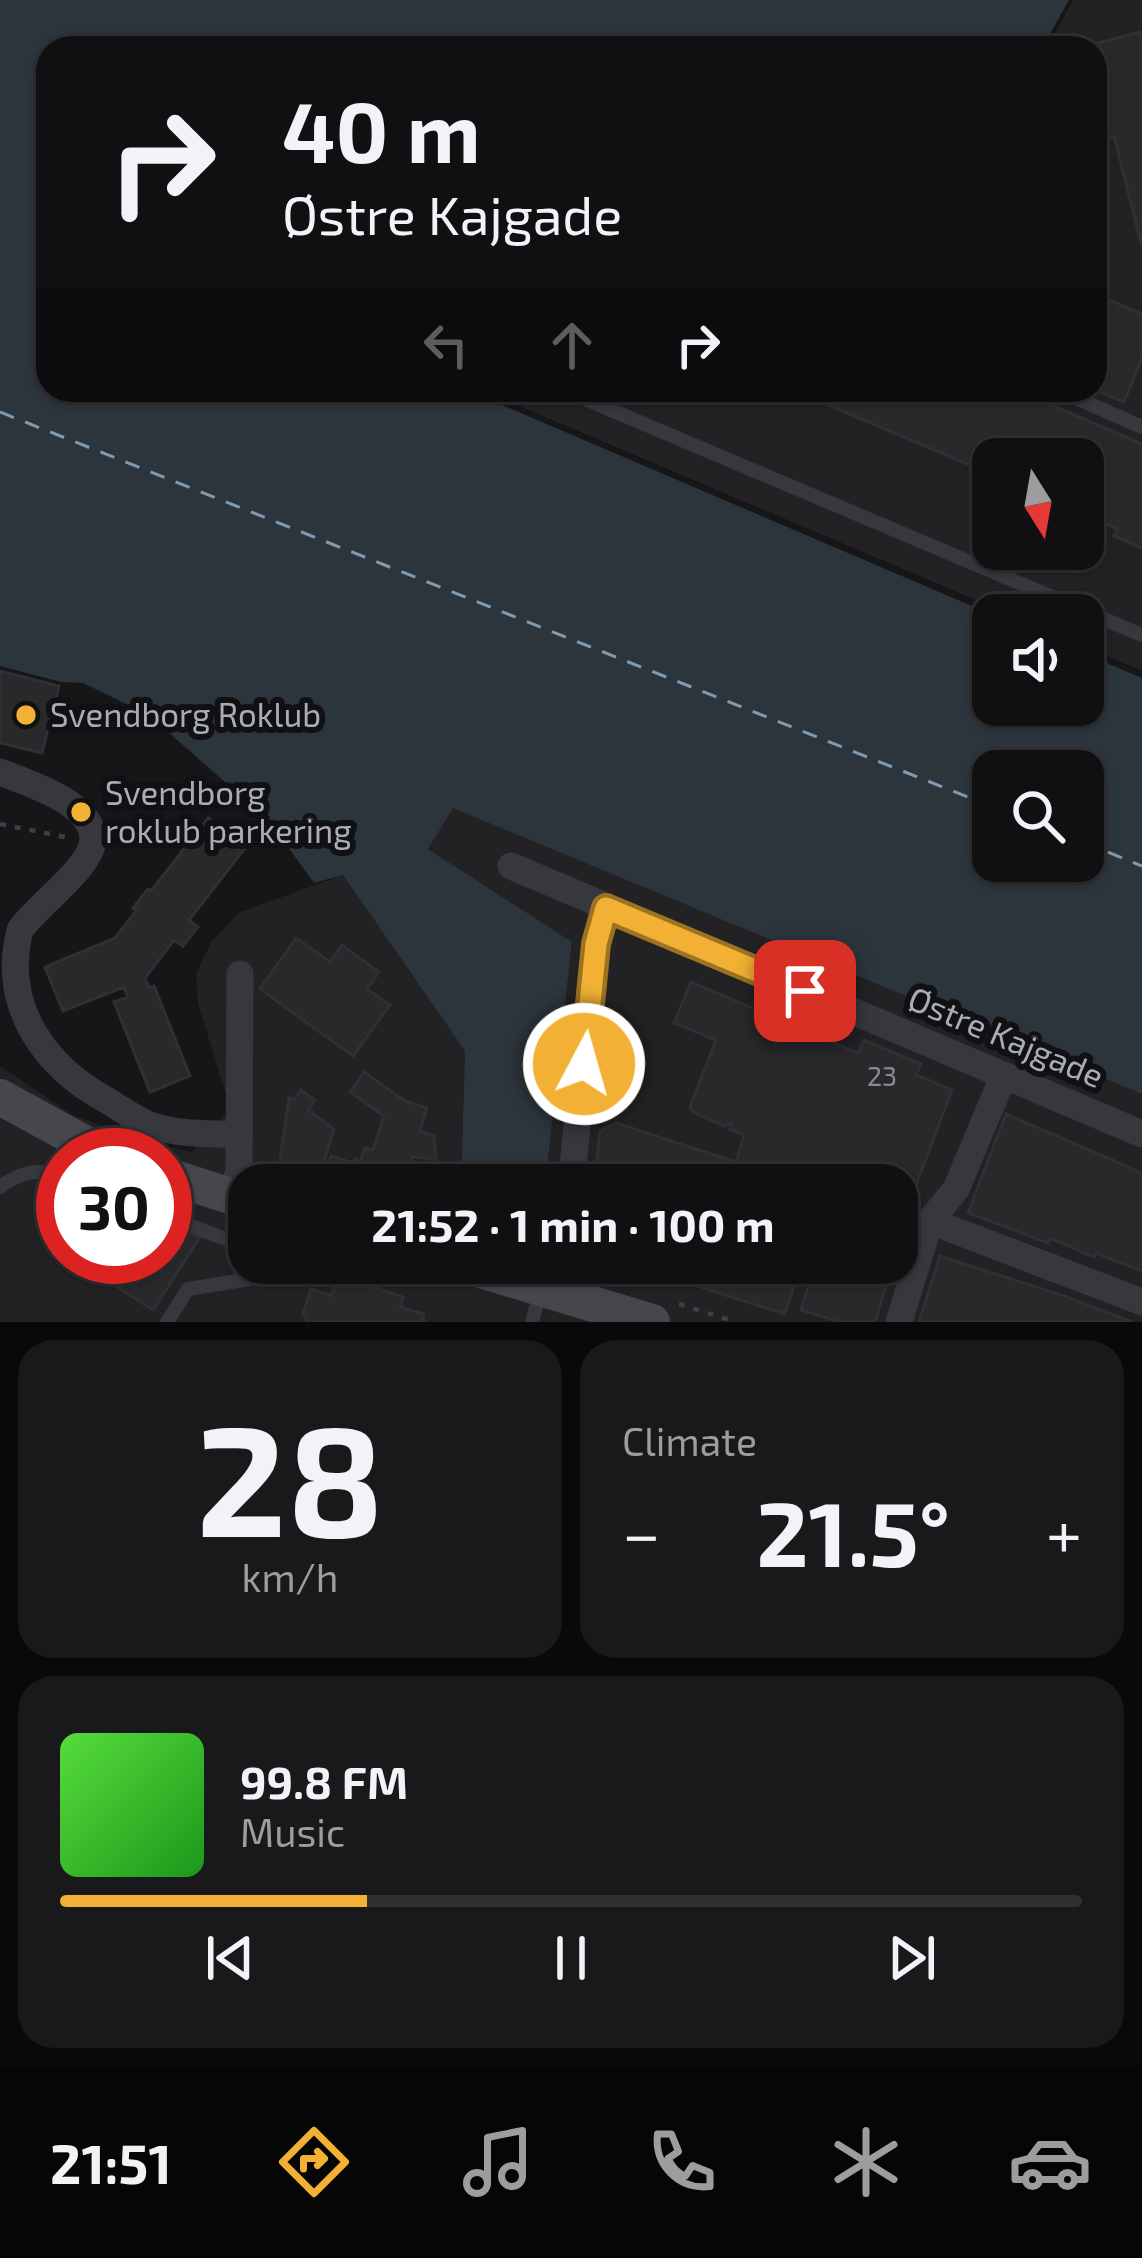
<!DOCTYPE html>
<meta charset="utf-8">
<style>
:root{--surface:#101012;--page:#19191b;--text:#f1f3f6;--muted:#9c9d9f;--line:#303032;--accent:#f2b134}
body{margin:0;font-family:"Exo 2",sans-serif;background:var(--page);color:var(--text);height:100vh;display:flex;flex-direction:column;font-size:45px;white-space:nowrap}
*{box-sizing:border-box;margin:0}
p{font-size:39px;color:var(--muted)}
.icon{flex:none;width:66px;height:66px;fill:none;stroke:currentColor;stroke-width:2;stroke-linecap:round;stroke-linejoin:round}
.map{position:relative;height:1322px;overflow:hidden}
.details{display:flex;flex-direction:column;gap:18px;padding:18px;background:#09090a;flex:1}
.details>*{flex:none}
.banner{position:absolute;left:36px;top:36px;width:1071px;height:366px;border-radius:36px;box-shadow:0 3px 9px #0004,0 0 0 3px var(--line);background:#101012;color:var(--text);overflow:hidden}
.needle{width:78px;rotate:169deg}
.buttons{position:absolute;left:972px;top:438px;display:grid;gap:24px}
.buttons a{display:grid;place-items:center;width:132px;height:132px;border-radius:24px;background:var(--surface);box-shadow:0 3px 9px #0004,0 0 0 3px var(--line);font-size:60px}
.speed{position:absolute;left:36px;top:1128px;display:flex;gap:24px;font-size:60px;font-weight:700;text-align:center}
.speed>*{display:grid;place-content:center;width:156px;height:156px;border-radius:50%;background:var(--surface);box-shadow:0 3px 9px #0004,0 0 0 3px var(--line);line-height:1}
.speed .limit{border:18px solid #d22;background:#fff;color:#111}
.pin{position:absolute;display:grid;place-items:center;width:102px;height:102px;color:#fff;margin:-51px;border-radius:24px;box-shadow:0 6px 18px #0006}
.me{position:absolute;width:132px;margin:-66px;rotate:6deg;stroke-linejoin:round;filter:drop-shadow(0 0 9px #0008)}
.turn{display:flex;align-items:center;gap:42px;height:252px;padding:0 48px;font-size:54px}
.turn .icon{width:156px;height:156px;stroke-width:2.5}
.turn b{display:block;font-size:84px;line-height:102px}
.lanes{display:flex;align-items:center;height:114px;padding:0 48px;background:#0003;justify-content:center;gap:60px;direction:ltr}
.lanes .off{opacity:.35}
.big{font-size:90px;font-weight:700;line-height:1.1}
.details .widget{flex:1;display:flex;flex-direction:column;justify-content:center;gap:18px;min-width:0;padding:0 42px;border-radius:36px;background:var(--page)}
.details .dial{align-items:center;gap:0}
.dial b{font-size:156px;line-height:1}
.song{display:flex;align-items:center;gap:36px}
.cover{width:144px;height:144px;border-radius:18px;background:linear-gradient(135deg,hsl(110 70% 55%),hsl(120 70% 35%))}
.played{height:12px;border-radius:6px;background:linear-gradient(90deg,var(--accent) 30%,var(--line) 30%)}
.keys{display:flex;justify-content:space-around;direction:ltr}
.heat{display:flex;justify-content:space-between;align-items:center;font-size:66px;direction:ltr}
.details .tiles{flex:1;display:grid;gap:18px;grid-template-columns:1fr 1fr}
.widget:last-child{grid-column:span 2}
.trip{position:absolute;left:228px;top:1164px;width:690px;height:120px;border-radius:36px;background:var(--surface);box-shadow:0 3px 9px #0004,0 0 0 3px var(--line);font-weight:700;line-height:120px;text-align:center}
.tab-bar{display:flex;height:192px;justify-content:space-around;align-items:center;background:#060607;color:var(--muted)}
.tab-bar .icon{width:84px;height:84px}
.tab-bar .selected{color:var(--accent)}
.tab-bar b{font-size:54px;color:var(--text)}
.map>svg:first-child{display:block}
</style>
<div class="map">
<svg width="1142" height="1322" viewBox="0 0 1142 1322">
<rect width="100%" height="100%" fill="#161618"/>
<path fill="#222225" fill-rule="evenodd" d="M 1073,0 L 1142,0 L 1142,671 L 1083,645 L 1083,615 L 1011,615 L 482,390 L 1095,390 L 1095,48 L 1047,48 ZM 993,459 L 1083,459 L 1083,549 L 993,549 Z
M 452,807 L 1142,1094 L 1142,1322 L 0,1322 L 0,1066 L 73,1115 L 138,1140 L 192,1152 L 230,1108 L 198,1003 L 196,974 L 211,942 L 240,912 L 343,875 L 465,1051 L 461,1185 L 249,1185 L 249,1263 L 897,1263 L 897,1185 L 545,1185 L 572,943 L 428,849 ZM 63,1155 L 165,1155 L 165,1257 L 63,1257 Z"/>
<path fill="#2c353c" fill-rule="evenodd" d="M 0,0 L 1069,0 L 1042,48 L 519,48 L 516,33 L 499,36 L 499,48 L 48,48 L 48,390 L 467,390 L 993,615 L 993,705 L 1083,705 L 1083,653 L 1142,678 L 1142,1094 L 453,808 L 428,849 L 572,942 L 545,1185 L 461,1185 L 465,1051 L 343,875 L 314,883 L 269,821 L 149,715 L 83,683 L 61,682 L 0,666 ZM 993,771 L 1083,771 L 1083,861 L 993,861 Z"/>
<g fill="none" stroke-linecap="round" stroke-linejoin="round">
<path stroke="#7f9bb3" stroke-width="3" stroke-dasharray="15 12" stroke-linecap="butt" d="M 0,412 L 993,807
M 1083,842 L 1142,866"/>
</g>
<path fill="#29292c" stroke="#303034" stroke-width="3" d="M 1140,32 L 1142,41 L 1142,247 L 1114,136 L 1095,141 L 1095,87 L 1100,85 L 1095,48 L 1090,45 Z
M 1095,294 L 1142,314 L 1142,358 L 1124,402 L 1095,390 Z
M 793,390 L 1016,390 L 1142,444 L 1142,548 L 1114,536 L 1118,529 L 1083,514 L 1083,459 L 993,459 L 993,475 Z
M 0,671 L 59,686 L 42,753 L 0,743 Z
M 208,818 L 246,847 L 189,920 L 198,927 L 183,946 L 174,940 L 145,978 L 149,988 L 154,986 L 190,1076 L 150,1092 L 114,1002 L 128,997 L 124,987 L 63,1011 L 45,967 L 115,938 L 136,911 L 133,908 L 148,889 L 151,891 Z
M 296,938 L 330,962 L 342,945 L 379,972 L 367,989 L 390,1005 L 353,1056 L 260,989 Z
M 691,982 L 858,1053 L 864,1040 L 921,1064 L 916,1075 L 952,1090 L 913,1193 L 843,1164 L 842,1167 L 828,1162 L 820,1185 L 594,1185 L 600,1131 L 616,1123 L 736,1162 L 744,1135 L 730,1129 L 732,1123 L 724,1126 L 694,1113 L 690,1107 L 716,1040 L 674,1023 Z
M 364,1072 L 405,1101 L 427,1108 L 420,1131 L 434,1136 L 436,1159 L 412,1157 L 403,1185 L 322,1185 L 331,1156 L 354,1163 L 355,1159 L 360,1161 L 365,1148 L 373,1150 L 384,1116 L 350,1092 Z
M 301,1090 L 315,1100 L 308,1110 L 334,1129 L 317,1185 L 277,1181 L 289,1097 L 294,1100 Z
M 1006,1114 L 1142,1173 L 1142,1271 L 1096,1253 L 1094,1257 L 1050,1238 L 1048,1243 L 968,1213 Z
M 165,1224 L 200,1237 L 153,1310 L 114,1285 L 132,1257 L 165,1257 Z
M 940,1256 L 1061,1295 L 1133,1322 L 919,1322 Z
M 343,1263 L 359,1263 L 355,1281 L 403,1297 L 400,1307 L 424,1314 L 422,1321 L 427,1322 L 308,1322 L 303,1314 L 311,1289 L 331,1296 Z
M 625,1263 L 801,1263 L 785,1314 Z
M 815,1263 L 836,1263 L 888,1279 L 875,1322 L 840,1322 L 801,1310 Z"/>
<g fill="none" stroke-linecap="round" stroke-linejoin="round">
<path stroke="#3d3f44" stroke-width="4.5" stroke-dasharray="6 9" stroke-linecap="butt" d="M 0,824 L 65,837
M 679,1304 L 736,1322"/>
<path stroke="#37383d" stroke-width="14" d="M 564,390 L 1142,635
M 1058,390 L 1142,427
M 0,1187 C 22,1171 38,1168 63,1177
M 165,1216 L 249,1248
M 167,1322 L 188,1289 L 307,1270 L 309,1263
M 532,1322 L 540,1292"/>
<path stroke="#37383d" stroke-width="27" d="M 0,772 C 28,783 91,802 93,838 C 94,866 36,906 20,930 C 0,1008 47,1068 108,1101 C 123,1110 140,1123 157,1127 C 182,1135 213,1133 239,1135
M 511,866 L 1142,1134
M 571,1185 L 596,944 L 606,908
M 230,1197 L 239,1172 L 240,974
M 930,1221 L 1142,1302
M 559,1292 L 563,1263
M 899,1322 L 930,1221 L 956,1189 L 1004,1075"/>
<path stroke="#45474d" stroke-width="36" d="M 0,1097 L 106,1155
M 165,1175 L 249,1202
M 458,1263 L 652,1322"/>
</g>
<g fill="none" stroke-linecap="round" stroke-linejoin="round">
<g stroke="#9d7322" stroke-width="30">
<path id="route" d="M 584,1064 L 596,944 L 606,908 L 805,991"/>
</g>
<use href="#route" stroke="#f2b134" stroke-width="21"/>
</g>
<g fill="#f2b134" stroke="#111113" stroke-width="4.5">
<circle cx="26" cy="715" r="12"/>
<circle cx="81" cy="812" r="12"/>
</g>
<g text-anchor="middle" stroke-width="12" stroke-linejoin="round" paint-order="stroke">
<g font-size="27" fill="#888b94">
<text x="882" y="1086">23</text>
</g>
<g font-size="33" fill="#a8adb8" stroke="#111113" text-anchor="start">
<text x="50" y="727">Svendborg Roklub</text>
<text x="105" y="805">Svendborg<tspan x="105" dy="38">roklub parkering</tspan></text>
</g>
<g font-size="33" fill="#a8adb8" stroke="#111113">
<text transform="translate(1006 1037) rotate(23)" y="12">Østre Kajgade</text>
</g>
</g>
</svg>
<div class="buttons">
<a><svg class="needle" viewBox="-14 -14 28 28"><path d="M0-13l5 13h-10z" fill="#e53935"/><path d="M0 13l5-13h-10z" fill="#9c9d9f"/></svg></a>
<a><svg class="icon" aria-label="sound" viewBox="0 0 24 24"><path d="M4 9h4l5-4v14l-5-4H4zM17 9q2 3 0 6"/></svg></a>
<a><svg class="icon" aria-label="search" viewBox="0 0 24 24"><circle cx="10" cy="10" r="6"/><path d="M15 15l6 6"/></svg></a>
</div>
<div class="speed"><div class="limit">30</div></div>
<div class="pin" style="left:805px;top:991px;background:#d93025"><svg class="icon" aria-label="arrive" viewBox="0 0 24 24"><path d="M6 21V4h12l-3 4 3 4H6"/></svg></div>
<svg class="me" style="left:584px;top:1064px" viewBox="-20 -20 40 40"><circle r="17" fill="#f2b134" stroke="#fff" stroke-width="3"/><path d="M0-11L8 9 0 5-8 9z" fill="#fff"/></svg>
<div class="trip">21:52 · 1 min · 100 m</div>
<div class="banner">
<div class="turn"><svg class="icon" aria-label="right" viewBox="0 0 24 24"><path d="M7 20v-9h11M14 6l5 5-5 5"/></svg><div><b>40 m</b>Østre Kajgade</div></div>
<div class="lanes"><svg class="icon off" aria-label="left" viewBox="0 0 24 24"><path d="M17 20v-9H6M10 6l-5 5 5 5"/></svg><svg class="icon off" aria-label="ahead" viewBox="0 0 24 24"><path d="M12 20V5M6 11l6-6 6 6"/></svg><svg class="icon" aria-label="right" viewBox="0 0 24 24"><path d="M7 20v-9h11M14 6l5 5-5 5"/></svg></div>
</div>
</div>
<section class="details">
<div class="tiles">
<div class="widget dial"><b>28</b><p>km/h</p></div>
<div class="widget"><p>Climate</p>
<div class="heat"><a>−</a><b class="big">21.5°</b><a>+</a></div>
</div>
<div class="widget">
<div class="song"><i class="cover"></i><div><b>99.8 FM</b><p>Music</p></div></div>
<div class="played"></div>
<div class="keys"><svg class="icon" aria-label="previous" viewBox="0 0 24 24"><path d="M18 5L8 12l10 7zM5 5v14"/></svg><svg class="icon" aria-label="pause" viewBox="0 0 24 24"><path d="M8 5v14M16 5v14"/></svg><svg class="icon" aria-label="next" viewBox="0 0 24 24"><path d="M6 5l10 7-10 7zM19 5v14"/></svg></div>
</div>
</div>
</section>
<nav class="tab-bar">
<b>21:51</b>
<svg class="icon selected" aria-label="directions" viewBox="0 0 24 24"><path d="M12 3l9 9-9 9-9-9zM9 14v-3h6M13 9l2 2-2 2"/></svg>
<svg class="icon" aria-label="music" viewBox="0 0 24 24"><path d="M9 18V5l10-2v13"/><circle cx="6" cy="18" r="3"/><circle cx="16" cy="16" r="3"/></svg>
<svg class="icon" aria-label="phone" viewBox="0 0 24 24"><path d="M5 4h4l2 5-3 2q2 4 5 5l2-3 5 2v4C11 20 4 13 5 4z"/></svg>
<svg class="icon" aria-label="climate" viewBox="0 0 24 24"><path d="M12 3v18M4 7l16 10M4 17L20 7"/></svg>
<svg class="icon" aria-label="car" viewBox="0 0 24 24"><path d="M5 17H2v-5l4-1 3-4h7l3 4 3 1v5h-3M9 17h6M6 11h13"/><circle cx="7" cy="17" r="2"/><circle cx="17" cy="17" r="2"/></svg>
</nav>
